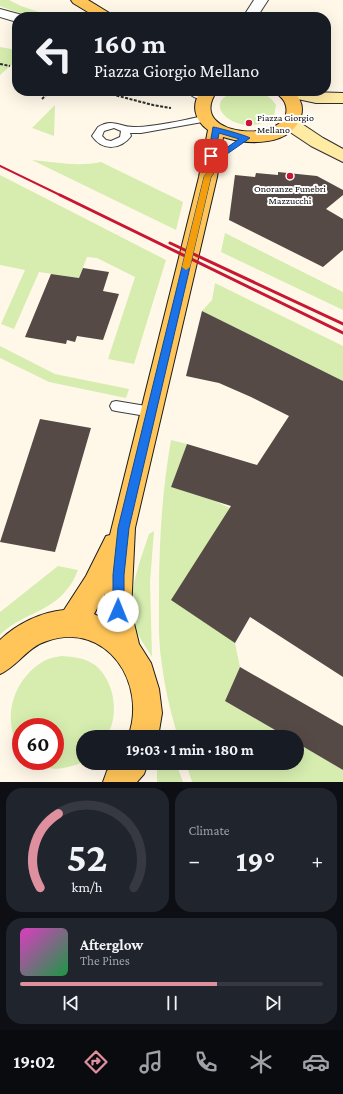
<!DOCTYPE html>
<meta charset="utf-8">
<style>
:root{--surface:#171b24;--page:#20242c;--text:#f1f3f6;--muted:#9ea1a6;--line:#363941;--accent:#de909e}
body{margin:0;font-family:"Crimson Pro",serif;background:var(--page);color:var(--text);height:100vh;display:flex;flex-direction:column;font-size:15px;white-space:nowrap}
*{box-sizing:border-box;margin:0}
p{font-size:13px;color:var(--muted)}
.icon{flex:none;width:22px;height:22px;fill:none;stroke:currentColor;stroke-width:2;stroke-linecap:round;stroke-linejoin:round}
.map{position:relative;height:782px;overflow:hidden}
.details{display:flex;flex-direction:column;gap:6px;padding:6px;background:#0d0f14;flex:1}
.details>*{flex:none}
.hud{position:absolute;left:12px;top:12px;width:319px;height:84px;border-radius:16px;box-shadow:0 4px 16px #0002;background:#171b24;color:var(--text);overflow:hidden}
.speed{position:absolute;left:12px;top:718px;display:flex;gap:8px;font-size:20px;font-weight:700;text-align:center}
.speed>*{display:grid;place-content:center;width:52px;height:52px;border-radius:50%;background:var(--surface);box-shadow:0 4px 16px #0002;line-height:1}
.speed .limit{border:6px solid #d22;background:#fff;color:#111}
.pin{position:absolute;display:grid;place-items:center;width:34px;height:34px;color:#fff;margin:-17px;border-radius:8px;box-shadow:0 2px 6px #0006}
.me{position:absolute;width:44px;margin:-22px;rotate:1deg;stroke-linejoin:round;filter:drop-shadow(0 0 3px #0008)}
.turn{display:flex;align-items:center;gap:14px;height:84px;padding:0 16px;font-size:18px}
.turn .icon{width:52px;height:52px;stroke-width:2.5}
.turn b{display:block;font-size:28px;line-height:34px}
.big{font-size:30px;font-weight:700;line-height:1.1}
.details .widget{flex:1;display:flex;flex-direction:column;justify-content:center;gap:6px;min-width:0;padding:0 14px;border-radius:16px;background:var(--page)}
.details .dial{align-items:center;gap:0}
.dial svg{height:104px;overflow:visible;fill:none;stroke:var(--line);stroke-width:7;stroke-linecap:round;text-anchor:middle}
.dial text{fill:var(--text);stroke:none}
.song{display:flex;align-items:center;gap:12px}
.cover{width:48px;height:48px;border-radius:6px;background:linear-gradient(135deg,hsl(310 70% 55%),hsl(140 70% 35%))}
.played{height:4px;border-radius:2px;background:linear-gradient(90deg,var(--accent) 65%,var(--line) 65%)}
.keys{display:flex;justify-content:space-around;direction:ltr}
.heat{display:flex;justify-content:space-between;align-items:center;font-size:22px;direction:ltr}
.details .tiles{flex:1;display:grid;gap:6px;grid-template-columns:1fr 1fr}
.widget:last-child{grid-column:span 2}
.trip{position:absolute;left:76px;top:730px;width:228px;height:40px;border-radius:20px;background:var(--surface);box-shadow:0 4px 16px #0002;font-weight:700;line-height:40px;text-align:center}
.menu{display:flex;height:64px;justify-content:space-around;align-items:center;background:#090b0e;color:var(--muted)}
.menu .icon{width:28px;height:28px}
.menu .current{color:var(--accent)}
.menu b{font-size:18px;color:var(--text)}
.map>svg:first-child{display:block}
</style>
<div class="map">
<svg width="343" height="782" viewBox="0 0 343 782">
<rect width="100%" height="100%" fill="#fff8e9"/>
<path fill="#d6edaf" d="M 0,0 L 9,0 L 21,6 L 53,17 C 33,17 19,14 0,6 Z
M 0,47 L 17,50 L 17,60 L 0,75 Z
M 238,91 C 253,91 268,91 276,105 L 274,116 C 244,143 192,103 238,91 Z
M 55,105 L 54,136 L 32,128 Z
M 32,160 C 55,162 78,167 101,162 L 183,202 L 176,230 Z
M 0,175 L 166,260 L 134,364 L 108,359 L 135,277 L 97,258 L 87,257 L 79,278 L 39,272 L 14,329 L 1,324 L 25,270 L 0,265 Z
M 225,233 L 343,292 L 343,310 L 221,252 Z
M 215,283 L 343,346 L 343,381 L 202,311 L 212,300 Z
M 0,346 L 55,374 L 129,389 L 126,398 L 49,382 L 0,358 Z
M 171,440 L 187,444 L 171,487 L 213,500 L 230,508 L 235,643 L 240,667 L 225,701 L 287,737 L 178,737 C 171,713 165,690 162,665 C 158,642 159,619 159,595 C 159,543 162,491 171,440 Z
M 154,531 L 150,582 L 152,657 C 146,647 139,638 135,627 C 125,597 140,562 149,534 Z
M 58,566 L 78,570 C 75,578 71,585 65,592 C 48,612 18,616 0,635 L 0,612 Z
M 62,656 C 74,657 85,658 95,665 C 115,681 120,716 106,737 L 83,737 L 83,762 C 66,769 48,773 32,761 L 55,761 L 55,727 L 21,727 L 21,751 C 19,746 15,742 14,737 C 4,708 18,676 44,661 C 49,658 56,657 62,656 Z
M 297,743 L 343,770 L 343,782 L 192,782 L 186,763 L 297,763 Z
M 157,763 L 176,763 L 183,782 L 157,782 Z"/>
<path fill="#554a46" d="M 278,172 L 317,176 L 343,190 L 343,195 L 326,209 L 343,219 L 343,250 L 323,267 L 229,220 L 235,175 L 255,177 L 256,173 L 278,175 Z
M 83,268 L 109,272 L 103,291 L 119,294 L 103,340 L 77,336 L 75,342 L 67,340 L 66,344 L 25,337 L 51,274 L 79,278 Z
M 202,311 L 343,381 L 343,677 L 250,617 L 235,643 L 171,600 L 231,506 L 171,487 L 187,444 L 257,465 L 289,416 L 251,397 L 219,383 L 186,376 Z
M 40,419 L 91,428 L 55,552 L 0,542 Z
M 240,667 L 343,726 L 343,770 L 297,743 L 297,737 L 287,737 L 225,701 Z"/>
<g fill="none" stroke-linecap="round" stroke-linejoin="round">
<g stroke="#3e3e3e" stroke-width="2">
<path id="lane" d="M 205,116 L 208,117 L 209,119 L 208,121 L 141,133 L 130,133 L 131,136 C 121,150 102,151 92,136 L 98,127 C 113,118 119,127 134,127 C 157,127 182,120 205,116 ZM 114,128 L 121,131 L 120,137 L 111,141 L 106,140 L 102,136 L 104,131 Z
M 116,401 L 152,407 L 156,408 L 158,412 L 156,416 L 152,417 L 116,411 L 112,410 L 110,406 L 112,402 Z"/>
</g>
<g stroke="#3e3e3e" stroke-width="2">
<path id="street" d="M 254,0 L 268,0 L 257,17 L 243,17 Z
M 0,9 L 22,15 L 23,17 L 17,17 L 17,22 L 0,17 Z
M 187,91 L 207,91 L 213,96 L 211,99 C 202,101 192,98 187,91 Z"/>
</g>
<g stroke="#2d2d2d" stroke-width="2">
<path id="secondary" d="M 278,91 L 343,93 L 343,103 L 316,103 L 279,95 Z
M 290,119 L 296,120 L 323,138 L 343,149 L 343,162 L 311,146 L 284,128 L 282,124 L 284,120 Z"/>
</g>
<g stroke="#1c1c1c" stroke-width="2">
<path id="primary" d="M 71,0 L 88,0 L 111,14 L 113,17 L 96,17 L 73,3 Z
M 201,91 L 217,91 C 182,141 301,144 285,103 C 283,98 278,95 275,91 L 293,91 C 300,98 304,106 301,116 C 291,147 248,145 223,137 L 217,177 L 135,528 L 131,611 L 139,644 L 151,663 L 159,689 L 162,713 L 158,737 L 128,737 C 148,684 107,620 47,641 C 27,647 18,666 0,674 L 0,640 C 17,624 41,612 64,610 L 86,576 L 106,536 L 110,535 L 199,177 L 208,130 C 194,120 191,104 201,91 ZM 105,594 L 105,611 L 106,620 L 94,614 Z
M 114,763 L 148,763 L 144,774 L 137,782 L 103,782 L 107,771 Z"/>
</g>
<path stroke="#2d2d2d" stroke-width="2" stroke-dasharray="3 1.5" stroke-linecap="butt" d="M 163,17 L 192,13 L 221,15 L 220,17
M 0,64 L 10,66
M 99,91 L 153,105 L 171,108
M 157,91 L 166,93
M 42,99 L 50,91"/>
<use href="#lane" fill="#fff" fill-rule="evenodd"/>
<use href="#street" fill="#fff" fill-rule="evenodd"/>
<use href="#secondary" fill="#ffeba4" fill-rule="evenodd"/>
<use href="#primary" fill="#ffc559" fill-rule="evenodd"/>
<path stroke="#c71733" stroke-width="2" d="M 0,166 L 62,196"/>
<path stroke="#c71733" stroke-width="3" d="M 60,195 L 343,333
M 170,243 L 343,324"/>
</g>
<path fill="#1a73e8" stroke="#114b97" d="M 213,127 C 216,127 248,136 250,138 L 227,154 L 211,177 L 129,528 L 124,575 L 124,611 L 122,615 L 118,617 L 114,615 L 113,611 L 113,575 L 118,528 L 204,177 L 222,151 L 239,139 L 219,133 L 215,156 L 214,158 L 209,158 L 208,156 Z"/>
<path fill="#f59e0b" d="M 218,158 L 221,161 L 211,177 L 190,267 L 186,270 L 182,267 L 204,177 L 215,159 Z"/>
<g fill="#c71733" stroke="#fff" stroke-width="1.5">
<circle cx="249" cy="123" r="4"/>
<circle cx="290" cy="176" r="4"/>
</g>
<g text-anchor="middle" stroke-width="4" stroke-linejoin="round" paint-order="stroke">
<g font-size="10" fill="#0b0b0b" stroke="#fff" text-anchor="start">
<text x="257" y="121">Piazza Giorgio<tspan x="257" dy="12">Mellano</tspan></text>
<text x="290" y="192" text-anchor="middle">Onoranze Funebri<tspan x="290" dy="12">Mazzucchi</tspan></text>
</g>
</g>
</svg>
<div class="speed"><div class="limit">60</div></div>
<div class="pin" style="left:211px;top:156px;background:#d93025"><svg class="icon" aria-label="arrive" viewBox="0 0 24 24"><path d="M6 21V4h12l-3 4 3 4H6"/></svg></div>
<svg class="me" style="left:118px;top:611px" viewBox="-20 -20 40 40"><circle r="19" fill="#fff"/><path d="M0-13L10 11 0 6-10 11z" fill="#1a73e8"/></svg>
<div class="trip">19:03 · 1 min · 180 m</div>
<div class="hud">
<div class="turn"><svg class="icon" aria-label="left" viewBox="0 0 24 24"><path d="M17 20v-9H6M10 6l-5 5 5 5"/></svg><div><b>160 m</b>Piazza Giorgio Mellano</div></div>
</div>
</div>
<section class="details">
<div class="tiles">
<div class="widget dial"><svg viewBox="0 0 100 80">
<path d="M14 69A42 42 0 1 1 86 69"/>
<path d="M14 69A42 42 0 0 1 28 12" stroke="#de909e"/>
<text x="50" y="56" font-size="32" font-weight="700">52</text>
<text x="50" y="72" font-size="11">km/h</text>
</svg></div>
<div class="widget"><p>Climate</p>
<div class="heat"><a>−</a><b class="big">19°</b><a>+</a></div>
</div>
<div class="widget">
<div class="song"><i class="cover"></i><div><b>Afterglow</b><p>The Pines</p></div></div>
<div class="played"></div>
<div class="keys"><svg class="icon" aria-label="previous" viewBox="0 0 24 24"><path d="M18 5L8 12l10 7zM5 5v14"/></svg><svg class="icon" aria-label="pause" viewBox="0 0 24 24"><path d="M8 5v14M16 5v14"/></svg><svg class="icon" aria-label="next" viewBox="0 0 24 24"><path d="M6 5l10 7-10 7zM19 5v14"/></svg></div>
</div>
</div>
</section>
<nav class="menu">
<b>19:02</b>
<svg class="icon current" aria-label="directions" viewBox="0 0 24 24"><path d="M12 3l9 9-9 9-9-9zM9 14v-3h6M13 9l2 2-2 2"/></svg>
<svg class="icon" aria-label="music" viewBox="0 0 24 24"><path d="M9 18V5l10-2v13"/><circle cx="6" cy="18" r="3"/><circle cx="16" cy="16" r="3"/></svg>
<svg class="icon" aria-label="phone" viewBox="0 0 24 24"><path d="M5 4h4l2 5-3 2q2 4 5 5l2-3 5 2v4C11 20 4 13 5 4z"/></svg>
<svg class="icon" aria-label="climate" viewBox="0 0 24 24"><path d="M12 3v18M4 7l16 10M4 17L20 7"/></svg>
<svg class="icon" aria-label="car" viewBox="0 0 24 24"><path d="M5 17H2v-5l4-1 3-4h7l3 4 3 1v5h-3M9 17h6M6 11h13"/><circle cx="7" cy="17" r="2"/><circle cx="17" cy="17" r="2"/></svg>
</nav>
